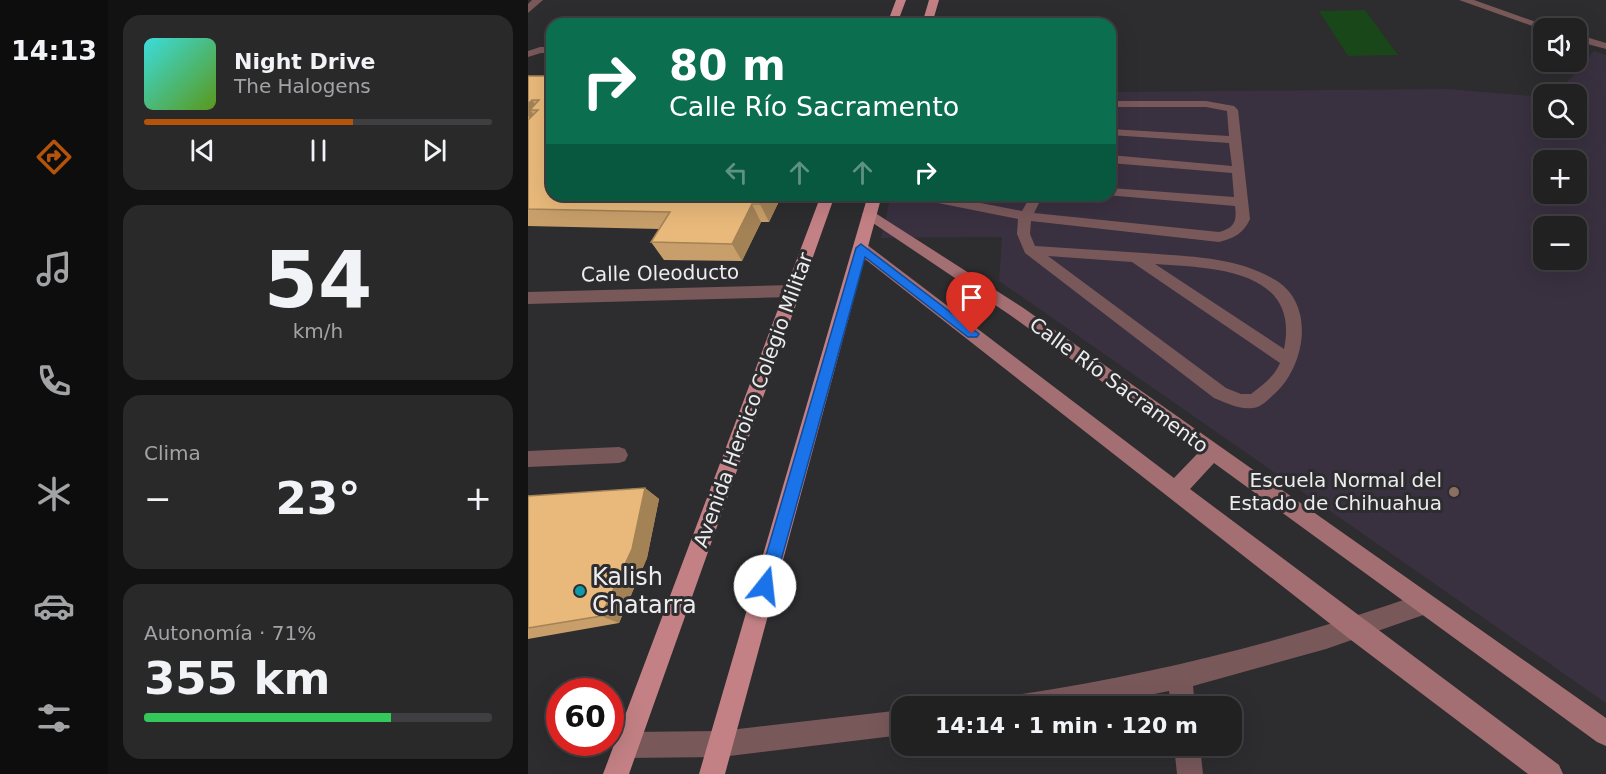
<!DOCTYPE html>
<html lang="es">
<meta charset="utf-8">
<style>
:root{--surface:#222122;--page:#2a292a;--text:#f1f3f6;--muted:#a2a3a5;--line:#3f3e40;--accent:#b45309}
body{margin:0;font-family:"DejaVu Sans",sans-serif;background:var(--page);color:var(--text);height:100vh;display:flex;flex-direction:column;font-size:22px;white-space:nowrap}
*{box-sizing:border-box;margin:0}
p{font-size:20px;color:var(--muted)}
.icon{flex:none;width:33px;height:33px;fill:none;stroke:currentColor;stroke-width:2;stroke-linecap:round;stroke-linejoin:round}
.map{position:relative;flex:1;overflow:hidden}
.drawer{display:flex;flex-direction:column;gap:15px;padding:15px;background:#131213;width:420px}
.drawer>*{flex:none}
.top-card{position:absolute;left:18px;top:18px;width:570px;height:183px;border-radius:18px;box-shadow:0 6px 24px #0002,0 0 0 2px var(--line);background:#0b6e4f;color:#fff;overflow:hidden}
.controls{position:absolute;left:1005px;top:18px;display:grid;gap:12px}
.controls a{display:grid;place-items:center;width:54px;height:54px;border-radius:12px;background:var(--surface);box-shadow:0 6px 24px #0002,0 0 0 2px var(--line);font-size:30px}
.speed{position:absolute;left:18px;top:678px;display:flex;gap:12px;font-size:30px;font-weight:700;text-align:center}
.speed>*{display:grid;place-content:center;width:78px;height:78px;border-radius:50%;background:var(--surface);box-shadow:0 6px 24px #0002,0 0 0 2px var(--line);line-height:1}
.speed .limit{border:9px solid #d22;background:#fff;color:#111}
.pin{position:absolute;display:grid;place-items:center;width:51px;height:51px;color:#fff;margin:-62px -26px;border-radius:50% 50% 50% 0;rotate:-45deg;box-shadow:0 0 6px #0007}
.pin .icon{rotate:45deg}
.me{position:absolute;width:66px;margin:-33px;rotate:16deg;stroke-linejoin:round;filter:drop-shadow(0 0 4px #0008)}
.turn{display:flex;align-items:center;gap:21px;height:126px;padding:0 24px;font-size:27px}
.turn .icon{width:78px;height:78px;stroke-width:2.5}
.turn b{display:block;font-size:42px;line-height:51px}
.lanes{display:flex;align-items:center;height:57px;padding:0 24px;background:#0003;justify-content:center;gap:30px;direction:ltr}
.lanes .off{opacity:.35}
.big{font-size:45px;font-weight:700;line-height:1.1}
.drawer .card{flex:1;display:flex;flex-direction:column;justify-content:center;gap:9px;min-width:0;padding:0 21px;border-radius:18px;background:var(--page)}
.drawer .dial{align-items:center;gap:0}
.dial b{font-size:78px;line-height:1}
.song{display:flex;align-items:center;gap:18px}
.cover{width:72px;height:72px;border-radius:9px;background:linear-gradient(135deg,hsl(180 70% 55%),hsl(90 70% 35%))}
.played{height:6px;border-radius:3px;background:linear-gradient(90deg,var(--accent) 60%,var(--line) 60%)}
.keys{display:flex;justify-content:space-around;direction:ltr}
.heat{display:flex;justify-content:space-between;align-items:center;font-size:33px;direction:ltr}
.charge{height:9px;border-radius:4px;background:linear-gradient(90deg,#34c759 71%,var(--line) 0)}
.trip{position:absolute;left:363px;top:696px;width:351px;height:60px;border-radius:18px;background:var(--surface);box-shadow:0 6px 24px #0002,0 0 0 2px var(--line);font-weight:700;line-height:60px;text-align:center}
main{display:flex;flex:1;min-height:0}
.tabs{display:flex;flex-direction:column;width:108px;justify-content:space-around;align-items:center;background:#0e0d0e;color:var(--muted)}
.tabs .icon{width:42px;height:42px}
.tabs .selected{color:var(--accent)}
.tabs b{font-size:27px;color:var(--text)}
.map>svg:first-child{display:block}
</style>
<main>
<nav class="tabs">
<b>14:13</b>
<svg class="icon selected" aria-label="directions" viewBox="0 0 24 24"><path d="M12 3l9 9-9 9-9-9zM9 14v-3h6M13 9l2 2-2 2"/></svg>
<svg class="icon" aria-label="music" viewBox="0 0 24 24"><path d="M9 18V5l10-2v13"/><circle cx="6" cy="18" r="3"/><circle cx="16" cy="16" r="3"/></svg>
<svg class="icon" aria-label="phone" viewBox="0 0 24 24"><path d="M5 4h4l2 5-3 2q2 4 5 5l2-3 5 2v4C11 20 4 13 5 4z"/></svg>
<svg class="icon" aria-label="climate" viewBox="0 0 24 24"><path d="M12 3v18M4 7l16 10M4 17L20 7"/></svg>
<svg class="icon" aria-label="car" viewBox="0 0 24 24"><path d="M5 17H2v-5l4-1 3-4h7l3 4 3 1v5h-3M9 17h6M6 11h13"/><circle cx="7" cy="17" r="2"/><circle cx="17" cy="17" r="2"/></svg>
<svg class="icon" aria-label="filters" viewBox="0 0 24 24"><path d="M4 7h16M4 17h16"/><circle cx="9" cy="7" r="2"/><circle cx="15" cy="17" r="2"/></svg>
</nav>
<section class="drawer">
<div class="card">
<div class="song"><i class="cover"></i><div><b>Night Drive</b><p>The Halogens</p></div></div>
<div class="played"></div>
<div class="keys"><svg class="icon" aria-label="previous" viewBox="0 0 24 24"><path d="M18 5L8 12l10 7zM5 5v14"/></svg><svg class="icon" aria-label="pause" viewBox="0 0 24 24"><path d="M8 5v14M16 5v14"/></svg><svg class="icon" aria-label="next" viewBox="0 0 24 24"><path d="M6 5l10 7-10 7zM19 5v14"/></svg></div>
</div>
<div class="card dial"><b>54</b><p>km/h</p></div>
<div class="card"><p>Clima</p>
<div class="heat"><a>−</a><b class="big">23°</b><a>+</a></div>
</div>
<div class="card"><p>Autonomía · 71%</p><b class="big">355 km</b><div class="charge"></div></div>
</section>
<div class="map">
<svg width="1078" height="774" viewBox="0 0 1078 774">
<rect width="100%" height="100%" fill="#2d2c2e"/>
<path fill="#393040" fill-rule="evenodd" d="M 1066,51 L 1078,55 L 1078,703 L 471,281 L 474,237 L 353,238 L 363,195 L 582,195 L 582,92 L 919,89 L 1015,97 L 1016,128 L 1048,128 L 1048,94 L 1029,94 ZM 1016,160 L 1048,160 L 1048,194 L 1016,194 ZM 1016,226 L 1048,226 L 1048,260 L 1016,260 Z"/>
<path fill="#194719" d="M 837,10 L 870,55 L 820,56 L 791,11 Z"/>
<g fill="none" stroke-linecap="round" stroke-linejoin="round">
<path fill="#79585a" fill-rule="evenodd" d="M 12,47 L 24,47 L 24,53 L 13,53 L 0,57 L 0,51 Z
M 582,101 L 678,101 L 706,106 L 710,110 L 722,219 C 715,234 706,238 691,242 L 503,221 L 502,234 L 507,246 C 543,248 580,251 616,253 C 662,257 709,256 749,281 C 789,307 776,370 744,396 C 739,401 733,407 725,408 C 711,410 699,403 686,398 L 497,253 L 489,234 L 490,219 L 390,199 L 384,195 L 411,195 L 494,211 L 503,195 L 515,195 L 506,213 L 691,232 C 707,228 709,221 707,206 L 578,195 L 582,195 L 582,188 L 706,197 L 704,173 L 582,163 L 582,155 L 704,166 L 701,143 L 582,135 L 582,129 L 701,136 L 699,111 L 678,107 L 582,107 ZM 520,256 L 604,262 L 752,363 C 746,377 735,385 723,394 L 713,394 L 698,388 ZM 627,264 C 682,268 773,268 756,349 Z
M 91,447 L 97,449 L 100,455 L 97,461 L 91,463 L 0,467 L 0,451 Z"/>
<path fill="#79585a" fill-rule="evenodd" d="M 4,0 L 15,0 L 0,13 L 0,4 Z
M 931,0 L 946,0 L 1025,28 L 1016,30 Z
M 1048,34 L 1078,43 L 1078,49 L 1048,41 Z
M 264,285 L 270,287 L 272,291 L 270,295 L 264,297 L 0,304 L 0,292 Z
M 896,593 L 904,596 L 907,604 L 904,612 L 798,649 L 665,686 L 667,706 L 643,706 L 641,691 L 567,706 L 482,706 L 485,697 L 494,694 C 632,673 765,639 896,593 Z
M 374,710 L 374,735 L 193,757 L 98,758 L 89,754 L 85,745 L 89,736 L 98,732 L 193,731 Z
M 646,746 L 672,746 L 675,774 L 649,774 Z"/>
<path fill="#a36f72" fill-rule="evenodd" d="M 341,209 L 494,307 L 1078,718 L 1078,746 L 1069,742 L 686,463 L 662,489 L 1031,765 L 1035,774 L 1000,774 L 819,637 L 328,252 L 325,248 L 328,244 L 338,244 L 646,478 L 671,452 L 482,315 L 336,217 L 334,214 Z"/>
<path fill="#c38185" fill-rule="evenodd" d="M 368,0 L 378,0 L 369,24 L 359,24 Z
M 401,0 L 411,0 L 404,24 L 394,24 Z
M 293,195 L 307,195 L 101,774 L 75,774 Z
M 340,195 L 354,195 L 197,774 L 171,774 Z"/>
</g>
<path fill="#c89f6a" d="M 0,76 L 24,76 L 24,195 L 254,195 L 241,222 L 233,222 L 214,261 L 136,260 L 123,242 L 131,229 L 0,226 Z
M 117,488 L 131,499 L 119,558 L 91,623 L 0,639 L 0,496 Z"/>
<path fill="#a38256" d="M 4,100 L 17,118 L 10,110 L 2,110 L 12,123 L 9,127 L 0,116 L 0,104 Z
M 236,195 L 254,195 L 241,222 L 232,204 Z
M 224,204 L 233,222 L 214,261 L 204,244 Z
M 117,488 L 131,499 L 119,558 L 91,623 L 73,616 Z"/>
<path fill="#e9b97b" stroke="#a38256" stroke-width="1.5" d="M 0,76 L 24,76 L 24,195 L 236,195 L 232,204 L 224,204 L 204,244 L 123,242 L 142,212 L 0,209 L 0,120 L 10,110 L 2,110 L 11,100 L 4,100 L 0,104 Z
M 117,488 L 104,549 L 73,616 L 0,628 L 0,496 Z"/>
<path fill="#1a73e8" stroke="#114b97" stroke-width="1.5" d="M 333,244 L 451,334 L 449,337 L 440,337 L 337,257 L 246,586 L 243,592 L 237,595 L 231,592 L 229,586 L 328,248 Z"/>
<circle fill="#8d6e63" stroke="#2d2c2e" stroke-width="2" cx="926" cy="492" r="6"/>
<circle fill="#0f9aa8" stroke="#2d2c2e" stroke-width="2" cx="52" cy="591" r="6"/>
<g text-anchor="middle" stroke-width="6" stroke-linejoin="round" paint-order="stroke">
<g font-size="20" fill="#edecee" stroke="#2d2c2e">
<text transform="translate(132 273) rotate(-1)" y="7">Calle Oleoducto</text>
<text transform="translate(591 385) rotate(36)" y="7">Calle Río Sacramento</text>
<text transform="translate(225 400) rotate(-70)" y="7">Avenida Heroico Colegio Militar</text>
</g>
<g font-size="20" fill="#edecee" stroke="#2d2c2e" text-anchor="end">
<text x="914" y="487">Escuela Normal del<tspan x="914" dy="23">Estado de Chihuahua</tspan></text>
</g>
<g font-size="24" fill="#edecee" stroke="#2d2c2e" text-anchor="start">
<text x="64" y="585">Kalish<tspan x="64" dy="28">Chatarra</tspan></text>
</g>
</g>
</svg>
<div class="controls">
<a><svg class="icon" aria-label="sound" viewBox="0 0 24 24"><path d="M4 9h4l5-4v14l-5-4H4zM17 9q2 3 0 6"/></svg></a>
<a><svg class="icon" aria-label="search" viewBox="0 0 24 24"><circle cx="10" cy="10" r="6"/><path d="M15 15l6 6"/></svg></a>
<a>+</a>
<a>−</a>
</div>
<div class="speed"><div class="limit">60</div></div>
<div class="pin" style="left:444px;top:334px;background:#d93025"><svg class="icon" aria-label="arrive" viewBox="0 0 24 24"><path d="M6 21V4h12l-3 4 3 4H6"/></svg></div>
<svg class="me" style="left:237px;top:586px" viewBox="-20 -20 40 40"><circle r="19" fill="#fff"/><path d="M0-13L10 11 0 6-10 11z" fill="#1a73e8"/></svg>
<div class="trip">14:14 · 1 min · 120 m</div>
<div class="top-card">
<div class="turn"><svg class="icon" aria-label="right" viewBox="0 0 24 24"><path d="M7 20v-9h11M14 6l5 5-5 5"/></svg><div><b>80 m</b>Calle Río Sacramento</div></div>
<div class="lanes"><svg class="icon off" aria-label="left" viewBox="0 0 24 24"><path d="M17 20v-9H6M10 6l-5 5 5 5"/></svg><svg class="icon off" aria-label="ahead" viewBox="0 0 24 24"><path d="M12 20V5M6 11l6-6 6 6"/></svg><svg class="icon off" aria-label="ahead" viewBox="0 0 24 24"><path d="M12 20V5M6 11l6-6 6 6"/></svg><svg class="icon" aria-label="right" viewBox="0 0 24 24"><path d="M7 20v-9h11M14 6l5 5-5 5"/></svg></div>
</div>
</div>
</main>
